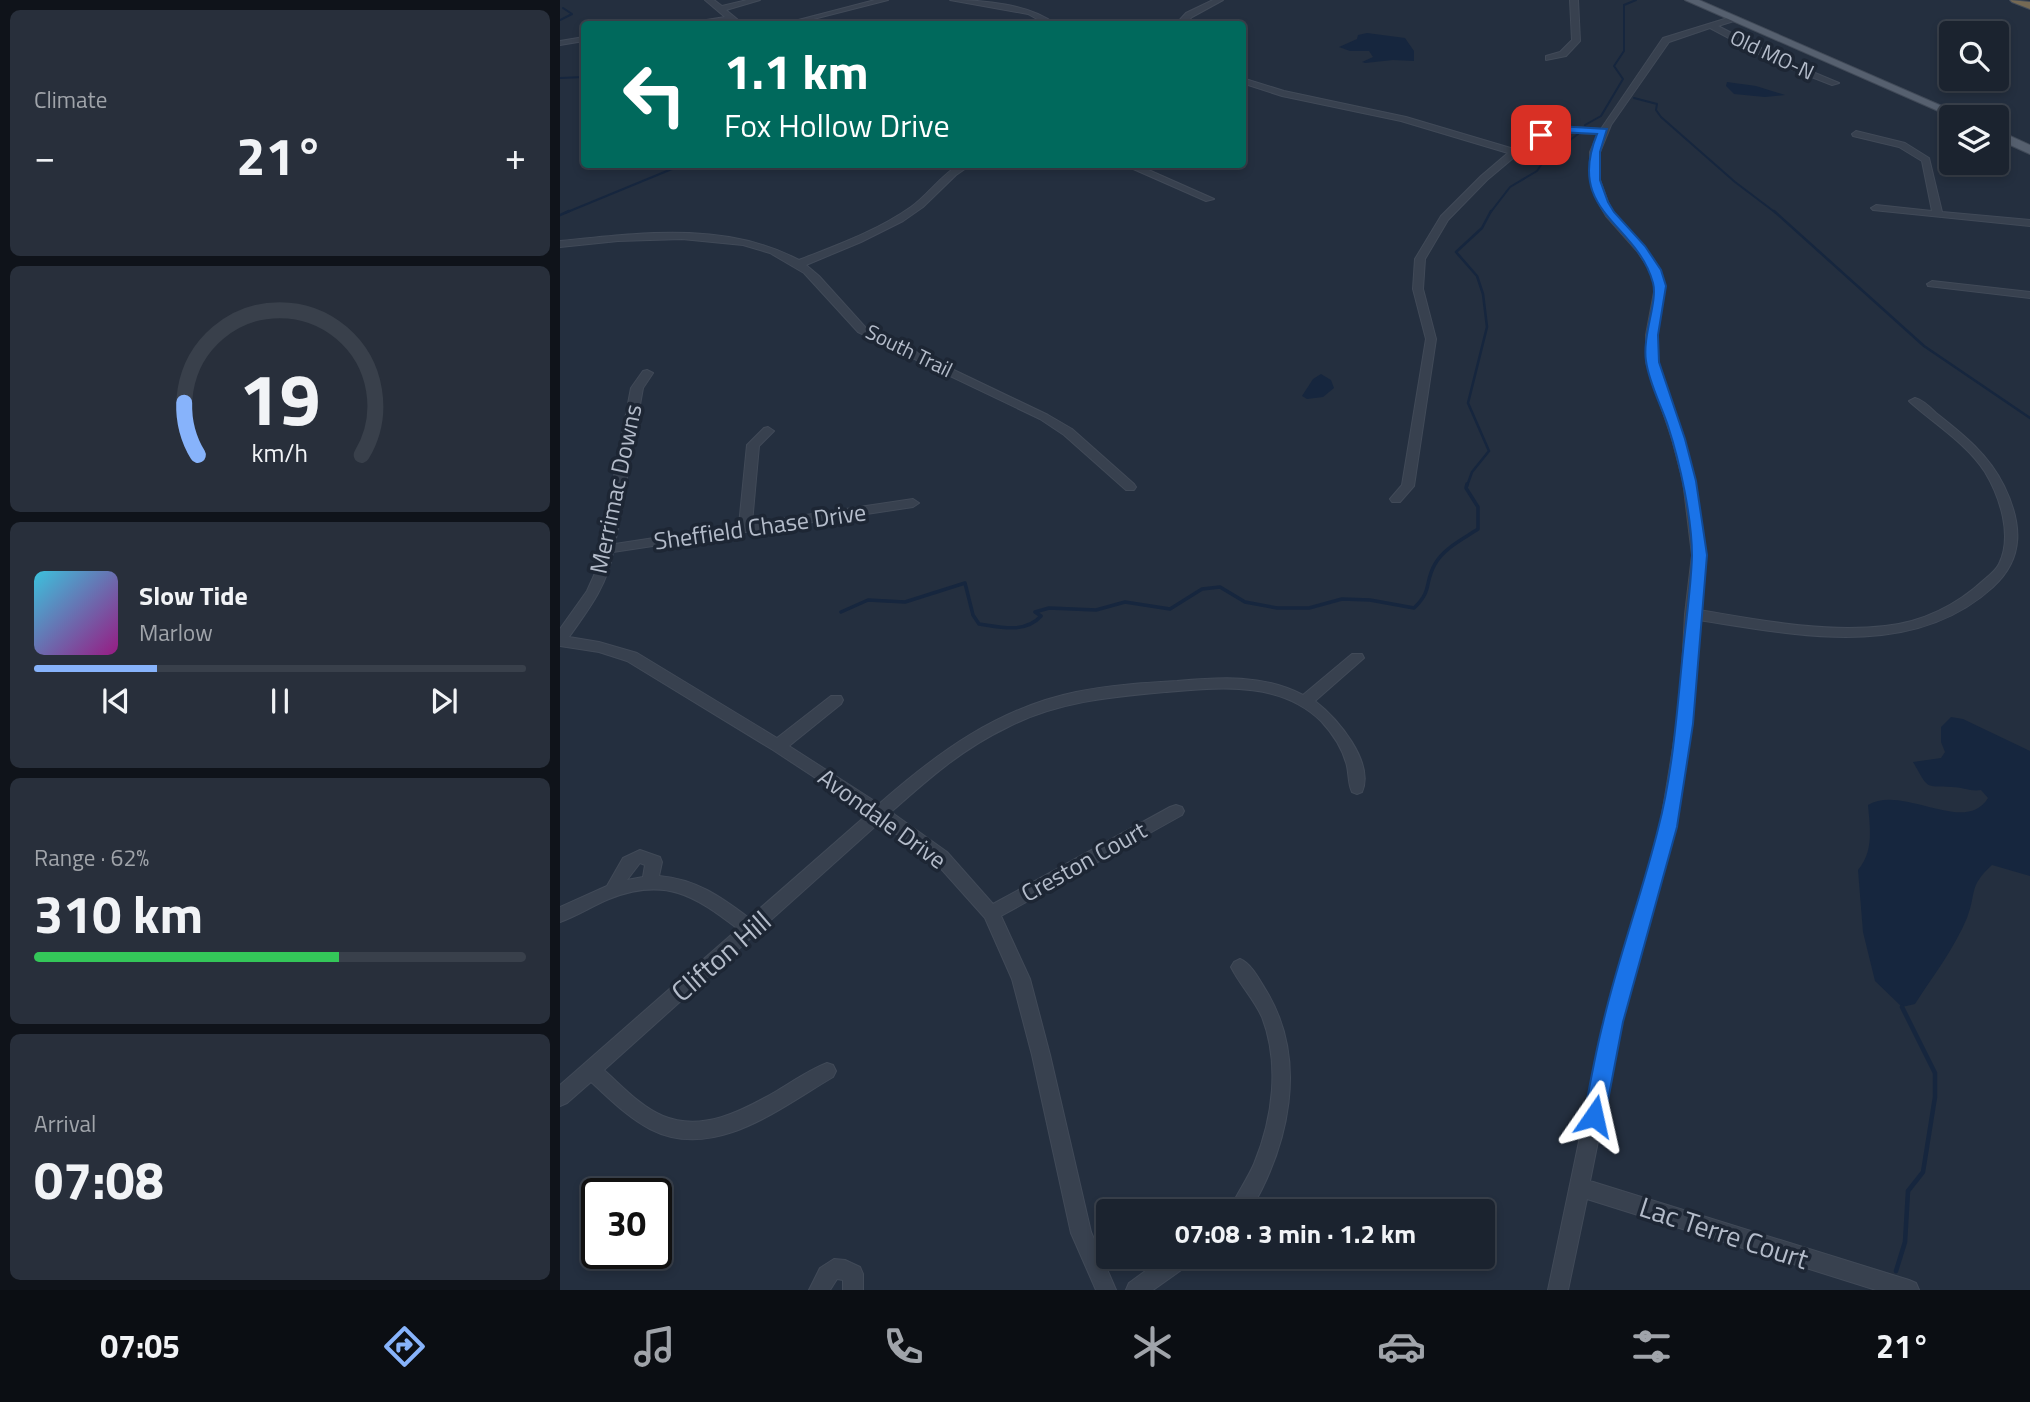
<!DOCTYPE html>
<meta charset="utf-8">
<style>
:root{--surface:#1b232f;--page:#282f3b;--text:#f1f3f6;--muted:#a0a4aa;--line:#39404b;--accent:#87b3fb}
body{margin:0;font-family:"Titillium Web",sans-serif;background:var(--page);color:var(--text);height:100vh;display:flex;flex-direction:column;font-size:26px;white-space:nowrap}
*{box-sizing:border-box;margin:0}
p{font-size:23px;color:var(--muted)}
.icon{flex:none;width:38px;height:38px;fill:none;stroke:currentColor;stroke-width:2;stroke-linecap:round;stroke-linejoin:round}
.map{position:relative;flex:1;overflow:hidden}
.drawer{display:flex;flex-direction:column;gap:10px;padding:10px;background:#0f131a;width:560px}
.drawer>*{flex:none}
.guide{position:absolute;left:21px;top:21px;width:665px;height:147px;border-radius:7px;box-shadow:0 4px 10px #0003,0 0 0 2px var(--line);background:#00695c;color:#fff;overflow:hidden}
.buttons{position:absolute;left:1379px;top:21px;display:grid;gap:14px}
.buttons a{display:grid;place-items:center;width:70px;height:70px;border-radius:7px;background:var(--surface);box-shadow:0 4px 10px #0003,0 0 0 2px var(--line);font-size:35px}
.speed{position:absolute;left:21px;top:1178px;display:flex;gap:14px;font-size:35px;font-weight:700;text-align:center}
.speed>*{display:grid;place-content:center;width:91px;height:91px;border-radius:50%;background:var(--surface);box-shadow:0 4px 10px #0003,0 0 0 2px var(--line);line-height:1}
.speed .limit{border:4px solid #111;border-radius:10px;background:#fff;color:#111}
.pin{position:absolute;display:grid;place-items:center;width:60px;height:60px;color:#fff;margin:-30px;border-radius:14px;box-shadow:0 4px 10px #0006}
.me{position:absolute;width:77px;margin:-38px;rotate:11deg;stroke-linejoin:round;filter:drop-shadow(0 0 5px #0008)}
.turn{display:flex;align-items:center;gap:24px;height:147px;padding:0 28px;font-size:32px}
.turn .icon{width:91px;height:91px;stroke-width:2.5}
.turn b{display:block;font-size:49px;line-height:60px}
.big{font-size:52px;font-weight:700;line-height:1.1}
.drawer .tile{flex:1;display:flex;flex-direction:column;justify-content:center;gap:10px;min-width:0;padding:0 24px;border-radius:10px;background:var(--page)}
.drawer .dial{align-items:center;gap:0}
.dial svg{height:182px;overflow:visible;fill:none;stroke:var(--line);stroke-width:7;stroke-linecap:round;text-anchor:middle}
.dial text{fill:var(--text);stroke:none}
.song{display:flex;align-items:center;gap:21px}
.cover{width:84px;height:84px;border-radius:10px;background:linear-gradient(135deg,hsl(190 70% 55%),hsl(310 70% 35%))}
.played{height:7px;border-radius:4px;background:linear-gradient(90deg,var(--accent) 25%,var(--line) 25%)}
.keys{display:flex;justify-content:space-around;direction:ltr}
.heat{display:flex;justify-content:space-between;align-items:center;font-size:38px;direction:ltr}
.charge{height:10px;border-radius:5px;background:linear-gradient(90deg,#34c759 62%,var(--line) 0)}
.trip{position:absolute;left:536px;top:1199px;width:399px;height:70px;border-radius:7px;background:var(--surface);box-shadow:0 4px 10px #0003,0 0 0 2px var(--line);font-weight:700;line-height:70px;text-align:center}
.menu{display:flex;height:112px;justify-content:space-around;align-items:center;background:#0b0e13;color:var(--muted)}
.menu .icon{width:49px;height:49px}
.menu .on{color:var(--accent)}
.menu b{font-size:32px;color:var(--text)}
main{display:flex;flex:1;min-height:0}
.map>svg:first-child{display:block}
</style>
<main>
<section class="drawer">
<div class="tile"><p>Climate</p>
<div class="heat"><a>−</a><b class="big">21°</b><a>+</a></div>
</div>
<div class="tile dial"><svg viewBox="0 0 100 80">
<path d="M14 69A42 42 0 1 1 86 69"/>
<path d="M14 69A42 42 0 0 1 8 46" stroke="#87b3fb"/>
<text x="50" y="56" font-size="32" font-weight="700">19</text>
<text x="50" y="72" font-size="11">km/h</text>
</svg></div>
<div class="tile">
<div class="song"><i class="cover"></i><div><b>Slow Tide</b><p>Marlow</p></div></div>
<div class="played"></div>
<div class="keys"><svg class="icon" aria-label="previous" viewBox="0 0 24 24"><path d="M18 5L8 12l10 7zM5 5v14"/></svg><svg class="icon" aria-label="pause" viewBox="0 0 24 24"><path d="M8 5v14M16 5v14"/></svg><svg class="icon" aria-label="next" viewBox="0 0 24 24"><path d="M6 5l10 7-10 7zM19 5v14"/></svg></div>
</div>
<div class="tile"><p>Range · 62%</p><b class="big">310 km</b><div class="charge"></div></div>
<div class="tile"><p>Arrival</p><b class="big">07:08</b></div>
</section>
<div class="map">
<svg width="1470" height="1290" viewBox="0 0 1470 1290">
<rect width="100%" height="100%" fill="#242f3f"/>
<path fill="#16263e" d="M 807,33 L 845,38 L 854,51 L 854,61 L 833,60 L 805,63 L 802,62 L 813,57 L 809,51 L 790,51 L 779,47 L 797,39 L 798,35 Z
M 1167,82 L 1196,86 L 1225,95 L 1205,97 L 1174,94 L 1166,86 Z
M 761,374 L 771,380 L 774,388 L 763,397 L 747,399 L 742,396 L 753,379 Z
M 1391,717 L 1403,719 L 1470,751 L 1470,876 L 1432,865 C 1408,887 1417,892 1407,918 C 1394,949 1373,976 1355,1004 L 1342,1007 L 1315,981 L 1303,932 L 1298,870 C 1314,851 1310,828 1308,805 C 1343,784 1405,836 1428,798 L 1421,790 C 1411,792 1402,787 1392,787 C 1363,786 1369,789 1353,762 L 1381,758 L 1385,752 L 1381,742 L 1381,727 Z"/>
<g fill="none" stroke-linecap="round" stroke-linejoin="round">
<path stroke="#16263e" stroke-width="2" d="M 0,20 L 12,14 L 3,8
M 0,78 L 24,77
M 1074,98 L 1097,104 L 1096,110 L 1101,117 L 1175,182 L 1216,213
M 1025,125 L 1041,116 L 1063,79 L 1054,66 L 1064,51 L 1064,5 L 1076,0
M 5,213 L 124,164
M 930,213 L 950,187 L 977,171 L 985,159 L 1018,134"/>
<path stroke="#16263e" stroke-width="2.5" d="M 1214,211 L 1364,346 L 1470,418
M 0,215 L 9,211
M 907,486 L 912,472 L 929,451 L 908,403 L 927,327 L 923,294 L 917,276 L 896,252 L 922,228 L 931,211"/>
<path stroke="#16263e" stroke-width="3.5" d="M 281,612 L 308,600 L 345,602 L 405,583 L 413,615 L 419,624 C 440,627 465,634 481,616 L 475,612 L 489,608 L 536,610 L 565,602 L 610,609 L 642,589 L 660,587 L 685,602 L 717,608 L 749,608 L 782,599 L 810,600 L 854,608 C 873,590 864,583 875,564 C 884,548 903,539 918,529 L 918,507 L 906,488 L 907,484"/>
<path stroke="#16263e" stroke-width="4.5" d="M 1336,1271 L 1345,1242 L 1348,1191 L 1363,1172 L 1375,1097 L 1375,1073 L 1342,1007"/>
<g stroke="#414a58" stroke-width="2">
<path id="minor" d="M 145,0 L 154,0 L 162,6 L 187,0 L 200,0 L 166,10 L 183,24 L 175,24 L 170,20 L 133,24 L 134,22 L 165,17 Z
M 315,0 L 328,0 L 234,24 L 223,24 Z
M 390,0 C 422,0 470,4 495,24 L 486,24 L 468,14 Z
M 653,0 L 663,0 L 632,17 L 624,24 L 616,24 L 626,13 Z
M 1010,0 L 1018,0 L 1020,41 L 1006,56 L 986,60 L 986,56 L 1000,52 L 1012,40 Z
M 1171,17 L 1174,17 L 1174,21 L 1158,26 L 1224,60 L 1279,83 L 1272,85 L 1218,64 L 1150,28 L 1109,42 L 1051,125 L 1040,152 L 1040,180 L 1048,202 L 1053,213 L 1086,249 L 1100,270 L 1105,287 L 1096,335 L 1098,362 L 1124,439 L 1135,481 L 1146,555 L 1139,610 C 1200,620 1263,633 1325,626 C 1363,622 1397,605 1425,579 C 1430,575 1436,570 1439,564 C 1453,536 1440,497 1425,472 C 1407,444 1376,425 1351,403 L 1349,401 L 1355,398 C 1363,400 1370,407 1376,413 C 1403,434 1429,455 1444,486 C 1462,523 1465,558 1433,587 C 1352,661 1236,635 1139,620 L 1134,705 L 1116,827 L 1062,1022 L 1030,1181 L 1349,1280 L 1356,1283 L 1359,1290 L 1316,1290 L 1027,1199 L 1008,1290 L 988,1290 L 1044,1022 L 1100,827 L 1120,705 L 1125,614 L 1132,555 L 1123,481 L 1112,439 L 1086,362 L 1086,335 L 1095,287 L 1090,270 L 1077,251 L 1046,216 L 1038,202 L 1030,180 L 1030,152 L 1038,134 L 998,132 L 984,137 L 958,154 L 927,180 L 888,220 L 865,259 L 863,289 L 876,339 L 854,486 L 840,502 L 832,502 L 830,499 L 842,485 L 866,339 L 853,289 L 855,259 L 881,216 L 921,176 L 948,153 L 841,121 L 722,96 L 682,83 L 682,78 L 724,91 L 846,117 L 954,149 C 992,124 996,126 1041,129 L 1103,38 Z
M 24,37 L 24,41 L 0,45 L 0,41 Z
M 1296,131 L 1345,143 L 1369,158 L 1382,212 L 1470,220 L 1470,226 L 1313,210 L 1311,208 L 1316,205 L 1372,211 L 1362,161 L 1339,147 L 1293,136 L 1292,134 Z
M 400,164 L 412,164 L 396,175 L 363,207 L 343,221 L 301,242 L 246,265 L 259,276 L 306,328 L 488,415 L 512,429 L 574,484 L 576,487 L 574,490 L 566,490 L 504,435 L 480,419 L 298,332 L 244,273 L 210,253 L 183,245 L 122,239 L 58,241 L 0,247 L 0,241 C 80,233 165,221 239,260 C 277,245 317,231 351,207 C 369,194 381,175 400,164 Z
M 562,164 L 575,164 L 654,199 L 646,201 Z
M 1372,281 L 1470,292 L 1470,298 L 1368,286 L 1367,284 Z
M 87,370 L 93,373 L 83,388 L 55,544 L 179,525 L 187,445 L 204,428 L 208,427 L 214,431 L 199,446 L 192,523 L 353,499 L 359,503 L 353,507 L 53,552 C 47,586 28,610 9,637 L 39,642 L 77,653 L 217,738 L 271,696 L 281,696 L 283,700 L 281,704 L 229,746 L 319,804 C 377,753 438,708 516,692 C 549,685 583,683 617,681 C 660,677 703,674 743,695 L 792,654 L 802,654 L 804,658 L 755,701 C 777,718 815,762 802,792 L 797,794 L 792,792 C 788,784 789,775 787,766 C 783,749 773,734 761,721 C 719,680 658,688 605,692 C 549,697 496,702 446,728 C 402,749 367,780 331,812 L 387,852 L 433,904 L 610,807 L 616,805 L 622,807 L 624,811 L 622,815 L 441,916 L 470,979 L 490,1055 L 531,1232 L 556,1290 L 536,1290 L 511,1233 L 472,1055 L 452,979 L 425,918 L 375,862 L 320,822 L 44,1070 C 62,1086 81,1107 103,1116 C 142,1132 182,1111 215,1092 C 232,1082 249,1070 267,1063 L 273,1065 L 276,1071 L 273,1077 C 220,1108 154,1162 90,1129 C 67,1117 49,1098 31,1082 L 7,1103 L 0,1106 L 0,1085 L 178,929 C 134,895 105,877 49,899 C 32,906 17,916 0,922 L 0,907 L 47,886 L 63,858 L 80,850 L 100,857 L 102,862 L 99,876 C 136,879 161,897 189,918 L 309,813 L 213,750 L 67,661 L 39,652 L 0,646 L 0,629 L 27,591 L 36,571 L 71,388 L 83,371 ZM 80,863 L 85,865 L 83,877 L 67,880 Z
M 680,959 C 692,964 700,981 707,992 C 748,1061 729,1145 690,1211 L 669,1211 C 676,1195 687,1180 694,1164 C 713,1118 720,1064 702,1017 C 694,999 680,985 671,967 L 674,962 Z
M 606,1256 L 634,1256 L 631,1263 L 593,1290 L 566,1290 L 569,1283 Z
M 274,1259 L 285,1260 L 300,1267 L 303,1274 L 303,1290 L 283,1290 L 283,1280 L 277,1279 L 270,1290 L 249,1290 L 260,1268 Z"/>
</g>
<g stroke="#414a58" stroke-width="2">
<path id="major" d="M 1125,0 L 1139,0 L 1407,117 L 1392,117 Z
M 1437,130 L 1470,145 L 1470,154 L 1437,139 Z"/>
</g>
<g stroke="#434c5a" stroke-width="2">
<path id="highway" d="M 1450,0 L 1470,2 L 1470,9 L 1452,2 Z"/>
</g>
<use href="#minor" fill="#38414f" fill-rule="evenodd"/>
<use href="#major" fill="#56606f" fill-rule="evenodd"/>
<use href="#highway" fill="#756954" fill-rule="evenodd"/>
</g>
<path fill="#1a73e8" stroke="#114b97" stroke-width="2" d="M 997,126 L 1047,129 L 1040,152 L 1040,180 L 1048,202 L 1054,212 L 1085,246 L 1101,270 L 1106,286 L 1098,335 L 1099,362 L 1125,439 L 1136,481 L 1147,555 L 1133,724 L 1117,827 L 1063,1022 L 1045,1116 L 1042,1123 L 1034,1126 L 1027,1123 L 1024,1116 C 1030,1085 1035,1054 1043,1023 C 1058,958 1082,894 1098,829 C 1113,772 1117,710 1123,651 C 1126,620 1131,588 1132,556 C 1132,518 1120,463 1108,426 C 1101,405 1089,383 1086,361 C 1082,336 1098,301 1093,283 C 1077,223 1005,213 1037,134 L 998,132 L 981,138 L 976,135 Z"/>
<g text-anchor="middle" stroke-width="7" stroke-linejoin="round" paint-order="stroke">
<g font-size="21" fill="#b4bcca" stroke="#1d2634">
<text transform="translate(1212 55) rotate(25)" y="7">Old MO-N</text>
<text transform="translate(349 351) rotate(26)" y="7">South Trail</text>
</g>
<g font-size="24" fill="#b4bcca" stroke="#1d2634">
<text transform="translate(56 489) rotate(-78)" y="8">Merrimac Downs</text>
<text transform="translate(200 527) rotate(-8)" y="8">Sheffield Chase Drive</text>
<text transform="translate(322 819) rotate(36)" y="8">Avondale Drive</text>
<text transform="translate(524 862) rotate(-29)" y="8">Creston Court</text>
</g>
<g font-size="28" fill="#b4bcca" stroke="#1d2634">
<text transform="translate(161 956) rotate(-41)" y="10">Clifton Hill</text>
<text transform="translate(1164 1233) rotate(18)" y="10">Lac Terre Court</text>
</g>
</g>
</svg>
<div class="buttons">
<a><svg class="icon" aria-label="search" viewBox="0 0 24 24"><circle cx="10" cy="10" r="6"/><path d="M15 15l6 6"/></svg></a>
<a><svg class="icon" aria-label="layers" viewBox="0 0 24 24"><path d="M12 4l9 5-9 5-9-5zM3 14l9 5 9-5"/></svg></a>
</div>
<div class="speed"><div class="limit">30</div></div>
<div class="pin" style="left:981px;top:135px;background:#d93025"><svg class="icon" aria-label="arrive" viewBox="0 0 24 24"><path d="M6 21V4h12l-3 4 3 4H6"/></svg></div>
<svg class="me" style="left:1034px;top:1116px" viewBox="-20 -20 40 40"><path d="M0-17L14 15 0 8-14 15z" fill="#1a73e8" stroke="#fff" stroke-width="4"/></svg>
<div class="trip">07:08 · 3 min · 1.2 km</div>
<div class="guide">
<div class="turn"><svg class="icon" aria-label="left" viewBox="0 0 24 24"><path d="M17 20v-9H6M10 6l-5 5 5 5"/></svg><div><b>1.1 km</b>Fox Hollow Drive</div></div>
</div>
</div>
</main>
<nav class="menu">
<b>07:05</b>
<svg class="icon on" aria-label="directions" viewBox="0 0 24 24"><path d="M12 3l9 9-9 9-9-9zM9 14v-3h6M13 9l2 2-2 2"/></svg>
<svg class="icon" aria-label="music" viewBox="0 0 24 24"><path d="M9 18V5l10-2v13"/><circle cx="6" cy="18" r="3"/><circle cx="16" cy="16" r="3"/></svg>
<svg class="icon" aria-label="phone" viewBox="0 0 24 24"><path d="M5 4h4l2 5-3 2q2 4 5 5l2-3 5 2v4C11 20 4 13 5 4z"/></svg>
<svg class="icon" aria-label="climate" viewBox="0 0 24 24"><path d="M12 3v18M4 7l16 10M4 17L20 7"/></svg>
<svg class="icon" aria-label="car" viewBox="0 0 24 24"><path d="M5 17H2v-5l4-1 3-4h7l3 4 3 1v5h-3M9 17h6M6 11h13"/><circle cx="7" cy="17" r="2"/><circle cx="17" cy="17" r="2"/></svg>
<svg class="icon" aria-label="filters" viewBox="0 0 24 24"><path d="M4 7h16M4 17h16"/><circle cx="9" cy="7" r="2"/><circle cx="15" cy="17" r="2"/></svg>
<b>21°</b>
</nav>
